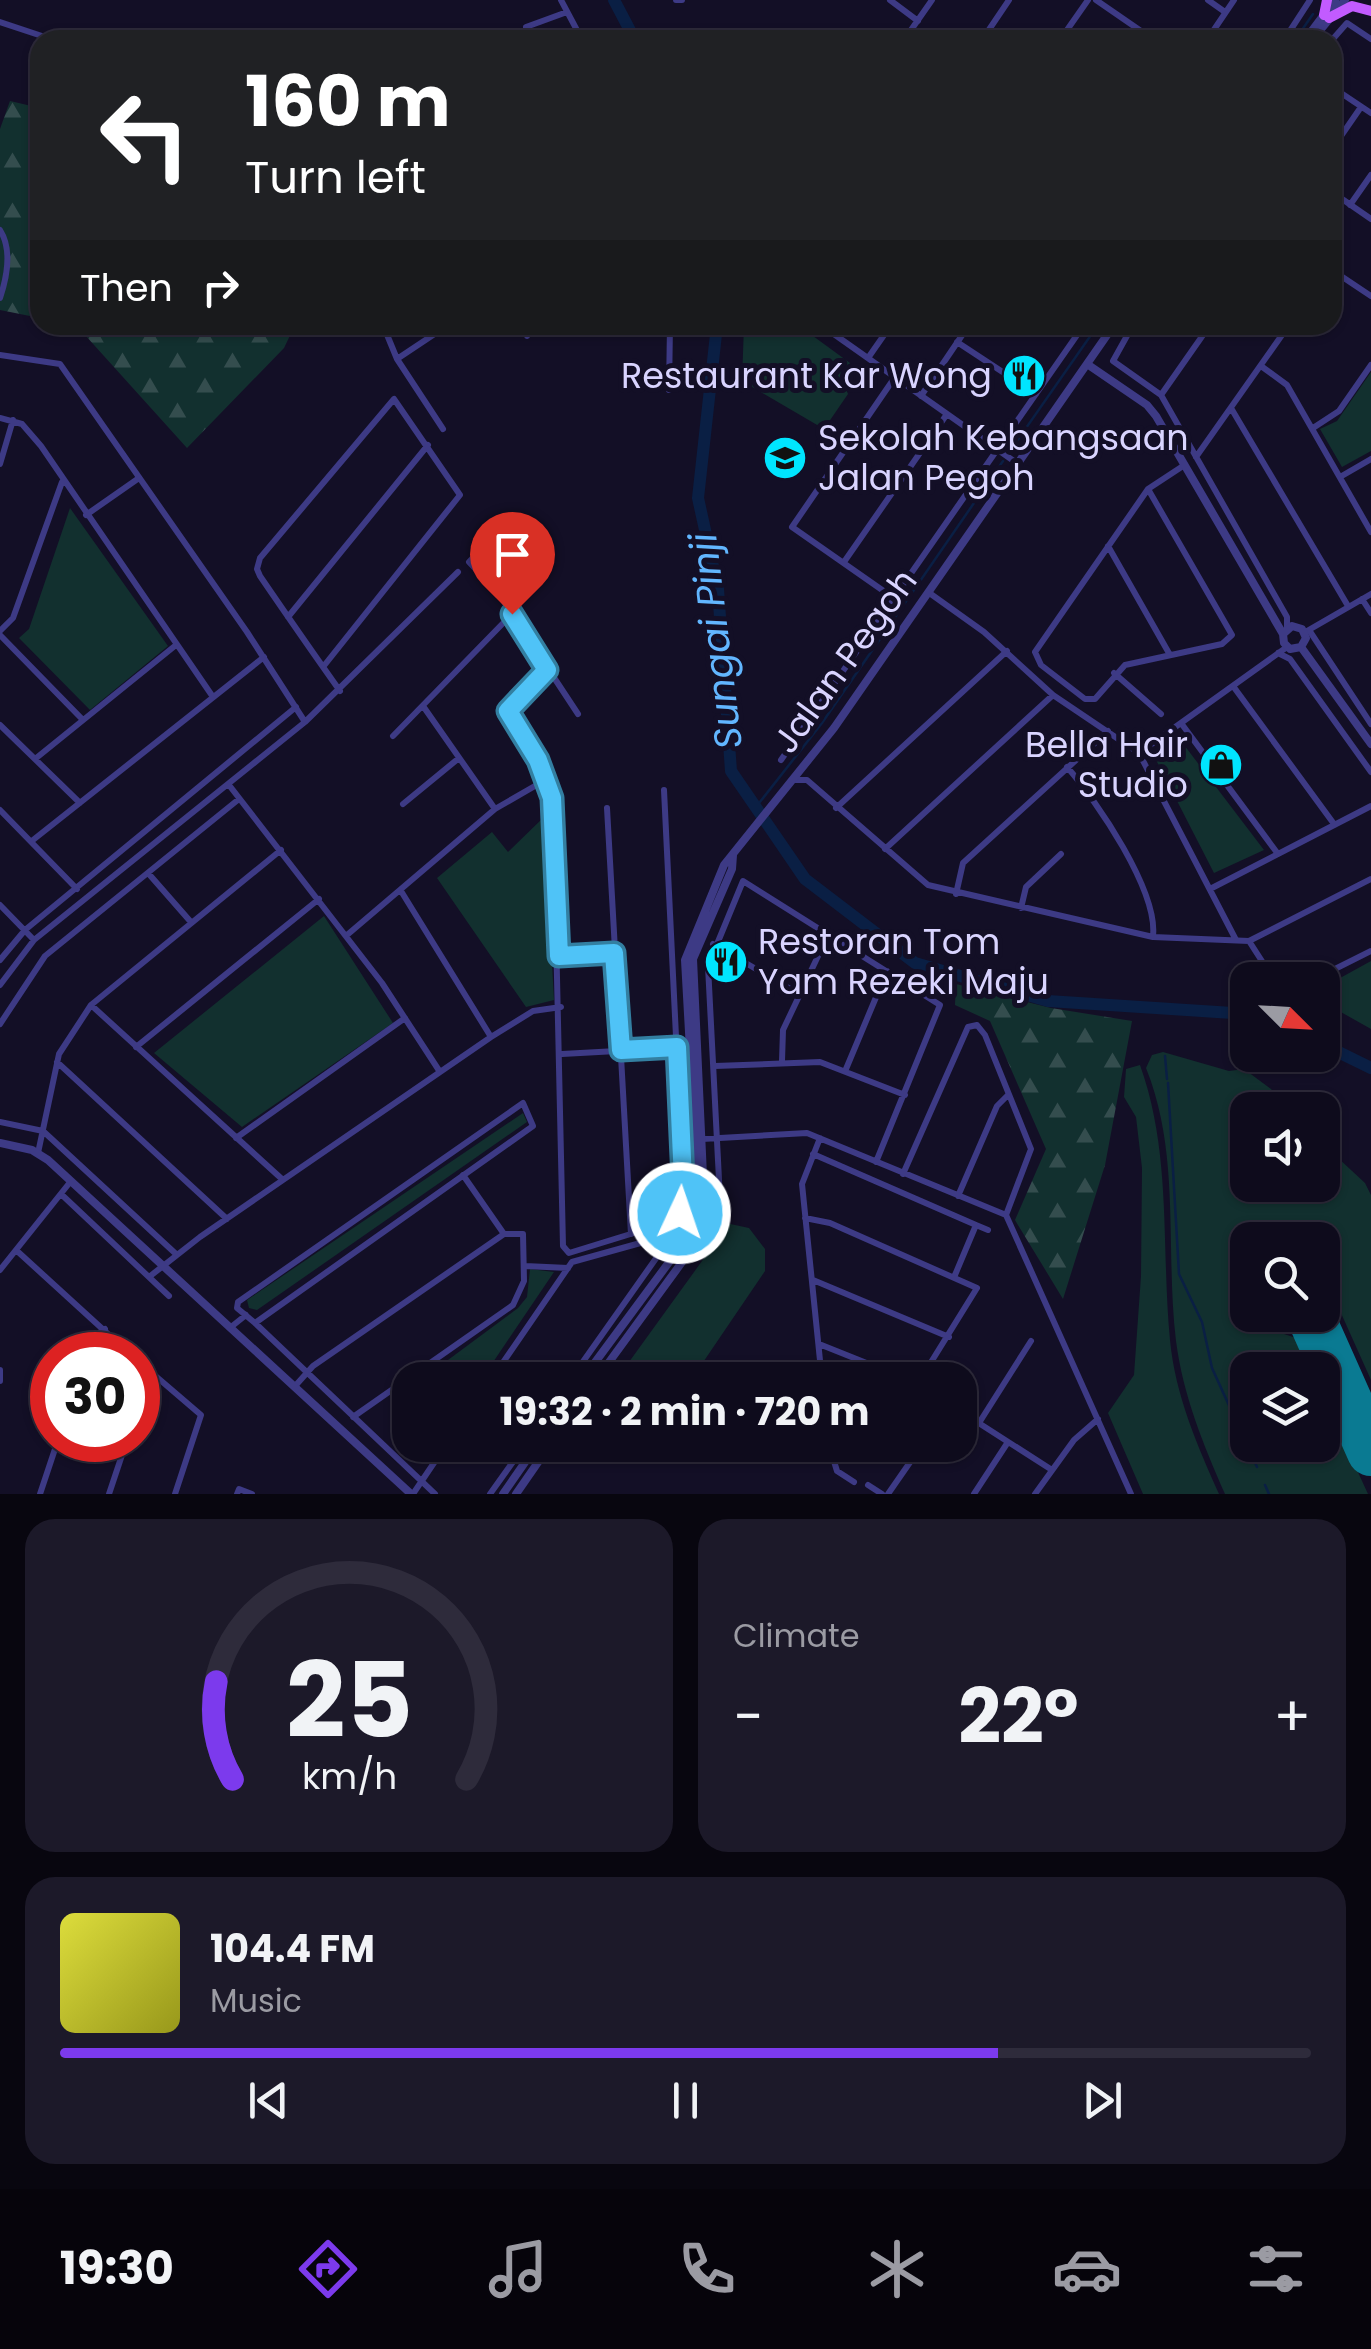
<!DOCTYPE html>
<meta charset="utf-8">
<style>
:root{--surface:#0e0b1c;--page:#1c1929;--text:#f1f3f6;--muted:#9b9ba3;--line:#2e2b3b;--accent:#7c3aed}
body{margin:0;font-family:Poppins,sans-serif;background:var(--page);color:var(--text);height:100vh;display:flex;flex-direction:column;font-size:38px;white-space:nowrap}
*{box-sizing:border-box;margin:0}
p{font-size:32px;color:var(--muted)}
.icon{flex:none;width:55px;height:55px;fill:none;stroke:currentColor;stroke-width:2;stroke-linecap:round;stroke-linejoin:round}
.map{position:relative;height:1494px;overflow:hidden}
.drawer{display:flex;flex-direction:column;gap:25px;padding:25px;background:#08060f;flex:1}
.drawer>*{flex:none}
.top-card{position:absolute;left:30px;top:30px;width:1312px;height:305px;border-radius:30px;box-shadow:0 2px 8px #0004,0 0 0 2px var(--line);background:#202124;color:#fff;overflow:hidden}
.needle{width:65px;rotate:114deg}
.fabs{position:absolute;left:1230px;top:962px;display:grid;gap:20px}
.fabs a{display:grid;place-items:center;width:110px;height:110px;border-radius:20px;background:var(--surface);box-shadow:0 2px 8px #0004,0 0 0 2px var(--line);font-size:50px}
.speed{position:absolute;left:30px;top:1332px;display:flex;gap:20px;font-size:50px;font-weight:700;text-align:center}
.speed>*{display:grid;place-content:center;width:130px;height:130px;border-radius:50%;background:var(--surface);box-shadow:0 2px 8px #0004,0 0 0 2px var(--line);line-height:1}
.speed .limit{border:15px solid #d22;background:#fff;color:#111}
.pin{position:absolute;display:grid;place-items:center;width:85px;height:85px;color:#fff;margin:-102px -42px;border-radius:50% 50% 50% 0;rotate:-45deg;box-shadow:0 0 10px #0007}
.pin .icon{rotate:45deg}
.me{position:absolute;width:110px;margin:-55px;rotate:3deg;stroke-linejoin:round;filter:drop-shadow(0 0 8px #0008)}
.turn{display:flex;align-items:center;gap:35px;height:210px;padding:0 50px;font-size:45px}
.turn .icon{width:130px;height:130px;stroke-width:2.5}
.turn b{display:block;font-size:70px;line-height:85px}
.then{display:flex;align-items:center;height:95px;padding:0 50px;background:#0003;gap:20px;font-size:38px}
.big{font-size:75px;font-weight:700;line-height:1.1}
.drawer .tile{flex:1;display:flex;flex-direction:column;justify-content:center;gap:15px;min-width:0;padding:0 35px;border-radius:30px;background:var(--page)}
.drawer .dial{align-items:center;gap:0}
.dial svg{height:260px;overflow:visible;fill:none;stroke:var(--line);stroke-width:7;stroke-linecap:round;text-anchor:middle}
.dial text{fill:var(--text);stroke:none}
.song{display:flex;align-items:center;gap:30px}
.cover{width:120px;height:120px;border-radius:15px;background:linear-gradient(135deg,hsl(60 70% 55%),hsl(60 70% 35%))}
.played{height:10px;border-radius:5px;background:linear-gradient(90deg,var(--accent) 75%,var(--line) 75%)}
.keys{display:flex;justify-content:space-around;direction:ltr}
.heat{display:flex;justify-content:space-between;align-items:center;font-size:55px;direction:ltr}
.drawer .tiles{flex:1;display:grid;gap:25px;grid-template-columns:1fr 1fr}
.tile:last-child{grid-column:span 2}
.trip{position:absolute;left:392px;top:1362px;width:585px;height:100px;border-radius:30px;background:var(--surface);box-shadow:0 2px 8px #0004,0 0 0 2px var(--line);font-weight:700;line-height:100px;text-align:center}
.menu{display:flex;height:160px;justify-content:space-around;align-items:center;background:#06040b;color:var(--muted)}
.menu .icon{width:70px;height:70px}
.menu .current{color:var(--accent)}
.menu b{font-size:45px;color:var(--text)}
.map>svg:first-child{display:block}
</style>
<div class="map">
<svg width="1371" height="1494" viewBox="0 0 1371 1494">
<defs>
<pattern id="forest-firs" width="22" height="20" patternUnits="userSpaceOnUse" patternTransform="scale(2.5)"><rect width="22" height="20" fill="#12302f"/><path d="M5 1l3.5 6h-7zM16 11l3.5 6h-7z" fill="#344d4e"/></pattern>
</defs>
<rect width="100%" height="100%" fill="#130f26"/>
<path fill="#12302f" d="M 744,325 L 798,325 L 850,363 L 852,368 L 843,382 L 848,394 L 824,429 L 742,381 Z
M 1371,372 L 1371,451 L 1342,467 L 1320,429 L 1337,421 Z
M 70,508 L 168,646 L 90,710 L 19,638 L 29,629 Z
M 1178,737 L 1264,850 L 1214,873 L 1154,756 Z
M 544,817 L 554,1000 L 526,1007 L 437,878 L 492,832 L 508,852 Z
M 324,916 L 393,1023 L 242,1127 L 154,1053 Z
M 1371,961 L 1371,1029 L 1323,1002 L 1322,988 Z
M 1163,1052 L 1229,1071 L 1244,1069 L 1299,1110 L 1248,1110 L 1248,1185 L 1322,1185 L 1323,1144 L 1365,1183 L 1371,1195 L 1371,1380 L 1323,1273 L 1322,1240 L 1248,1240 L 1248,1315 L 1273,1315 L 1281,1333 L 1296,1338 L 1311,1370 L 1248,1370 L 1248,1445 L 1322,1445 L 1323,1396 L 1368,1494 L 1225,1494 C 1203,1444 1183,1395 1176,1341 C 1165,1249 1181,1155 1146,1068 L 1152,1055 Z
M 1140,1065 C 1172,1154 1161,1246 1170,1340 C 1175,1394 1197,1445 1219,1494 L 1143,1494 L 1108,1413 L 1134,1375 L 1141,1276 L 1142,1168 L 1136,1117 L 1124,1097 L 1126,1069 Z
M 523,1113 L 527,1122 L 257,1310 L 249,1308 L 247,1300 Z
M 721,1222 L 749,1228 L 765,1249 L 765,1271 L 691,1380 L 616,1380 L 715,1243 Z
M 530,1269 L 554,1272 L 481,1380 L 421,1380 L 518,1308 L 527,1297 Z"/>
<path fill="url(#forest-firs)" d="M 10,101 L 40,108 L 40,318 L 0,310 L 0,129 Z
M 76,325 L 295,325 L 284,348 L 187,448 Z
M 956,984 L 1051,1008 L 1132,1021 L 1105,1165 L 1063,1299 L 1015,1220 L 1046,1149 L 990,1021 L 955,1005 Z"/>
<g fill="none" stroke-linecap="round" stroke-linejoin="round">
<path stroke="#0a1f44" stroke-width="2.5" d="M 1295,40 L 1313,14
M 1010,451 L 1098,325
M 756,807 L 822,723 L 1003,461
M 1165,1056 L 1167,1079
M 1168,1083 L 1179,1274 L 1202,1322 L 1212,1368 L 1257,1467
M 1265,1485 L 1269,1494"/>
<path stroke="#0a1f44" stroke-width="12" d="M 614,0 L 635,40
M 717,325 L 698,498 L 718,589 L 731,771 L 805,879 L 915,963 L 1048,1001 L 1248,1014
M 1322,1044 L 1371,1068"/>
<path stroke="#0a7a92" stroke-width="18" d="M 1284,1315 L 1304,1328 L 1325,1353
M 1319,1315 L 1339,1383"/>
<path stroke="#0a7a92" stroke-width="48" d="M 1310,1315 L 1371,1452"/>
<path stroke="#3d3a85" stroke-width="6" d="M 561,0 L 579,34 L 589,40
M 676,0 L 682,0
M 890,0 L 918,21
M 1096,0 L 1154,40
M 1208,0 L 1225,12
M 0,22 L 54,40
M 526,27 L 567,12
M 825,35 L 831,40
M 420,40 L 426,34 L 442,40
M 904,40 L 932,0
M 982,40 L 1009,0
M 1060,40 L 1088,0
M 1207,40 L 1234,0
M 1284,40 L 1310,0
M 1332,40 L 1347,23 L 1371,39
M 1332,87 L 1371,113
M 1332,149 L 1361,107
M 1332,192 L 1371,219
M 1350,205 L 1371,175
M 0,230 C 12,249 7,277 0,298
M 1332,270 L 1371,296
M 383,325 L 397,359 L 443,429
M 525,325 L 527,336
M 821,325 L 1018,464
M 1133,325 L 1113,361 L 1161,395 L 1287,617 L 1287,628
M 957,342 L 1036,394
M 0,355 L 60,364 L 247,632 L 305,722
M 868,358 L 891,325
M 397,359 L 448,325
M 1261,366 L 1287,385 L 1371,532
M 895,377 L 792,527 L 895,599
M 669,390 L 670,325
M 1161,395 L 1210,325
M 921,396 L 969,325
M 1231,408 L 1348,606
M 0,418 L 22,424 L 41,446 L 213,697
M 1313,428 L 1339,411 L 1371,365
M 1196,457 L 1289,325
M 0,464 L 13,420
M 1340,477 L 1371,459
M 1148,489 L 1232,635 L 1222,644 L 1125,665 L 1095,699 L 1085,699 L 1041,665 L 1035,652 L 1148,489 L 1183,466
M 86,515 L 139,478
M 494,535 L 469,562 L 499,594 L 578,714
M 1108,546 L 1170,655
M 844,562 L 947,414
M 928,592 L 984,632 L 1053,695 L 1139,753 L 1236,940
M 1362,599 L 1371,613
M 288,617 L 428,445
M 1309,630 L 1371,724
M 0,631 L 13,618 L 62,482
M 1307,631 L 1371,594
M 0,635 L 82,719
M 1278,653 L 1290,659 L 1371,772
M 323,667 L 460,495 L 394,399 L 260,558 L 257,569 L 260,576 C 286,614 313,653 340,691
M 547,670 L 508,711 L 538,760 L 553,798 L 563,1246 L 569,1253 L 676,1220 L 684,1201 L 664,790
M 1114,673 L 1161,714
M 1233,686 L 1334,824
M 423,706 L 495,809
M 1181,723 L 1278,854
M 0,725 L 80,803
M 393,736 L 512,614
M 1139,753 L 1287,647
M 35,759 L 176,645
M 781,760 L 1084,325
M 1067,767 C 1097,801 1158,891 1153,936
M 793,780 L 807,780 L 928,885 L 1153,937 L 1249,941 L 1371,879
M 229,785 L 382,983 L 440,1072
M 403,804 L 459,758
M 607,808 L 631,1234
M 836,808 L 1007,651
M 0,810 L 77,889
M 33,840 L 264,657
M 885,849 L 1053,695
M 148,873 L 190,921
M 1210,889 L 1371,806
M 401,891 L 491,1037
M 956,894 L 963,863 L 1108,731
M 0,905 L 34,940
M 1021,908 L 1026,887 L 1061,854
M 347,935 L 495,809 L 547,779
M 1249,941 L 1274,980
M 713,944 L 799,994
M 559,956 L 614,953
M 0,960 L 25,930 L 296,707
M 1313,980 L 1371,951
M 0,985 L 34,940 L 305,722 L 458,572
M 91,1005 L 283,1180
M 0,1024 L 45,956 L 239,799
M 136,1047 L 319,899
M 562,1054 L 690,1047
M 782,1061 L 783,1030 L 828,935
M 57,1062 L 227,1219
M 715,1066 L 820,1062 L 905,1095
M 846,1069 L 887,971
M 523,1103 L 533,1126 L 255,1323 L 237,1308 L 238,1302 Z
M 0,1122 L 43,1131 L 176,1254
M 236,1138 L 405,1018
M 820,1138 L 802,1184 L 822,1380
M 702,1139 L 807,1133 L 1006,1215 L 1131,1494
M 38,1153 L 59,1054 L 91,1005 L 281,850
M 813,1154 L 976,1225 L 955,1275
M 903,1174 L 968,1027 L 977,1025 L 985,1035 L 1031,1149 L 1006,1215
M 463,1175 L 504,1234
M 61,1194 L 169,1296
M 958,1196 L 997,1106 L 1008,1095
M 720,1199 L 708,966 L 743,881 L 940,1005 L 876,1162
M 805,1218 L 830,1223 L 977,1288 L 920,1380
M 976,1225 L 988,1230
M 16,1250 L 131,1355
M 525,1266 L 568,1268
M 0,1270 L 71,1181
M 149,1277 L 200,1237 L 491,1037 L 533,1011 L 561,1007
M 813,1280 L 949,1337
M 255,1323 L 435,1494
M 231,1327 L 246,1315
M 819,1344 L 909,1380
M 86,1355 L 91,1339 L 105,1329
M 138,1361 L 201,1415 L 175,1494
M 0,1370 L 0,1381
M 491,1380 L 572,1262 L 662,1237 L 669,1240 L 570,1380
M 296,1385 L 313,1366 L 504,1234 L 523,1234 L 524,1281 L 513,1305 L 353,1417
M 138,1408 L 153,1377
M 960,1411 L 1052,1470
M 979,1423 L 1031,1341
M 829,1445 L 837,1471 L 854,1482
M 868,1485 L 882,1494
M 40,1494 L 58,1440
M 109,1494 L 127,1440
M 237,1494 L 239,1489 L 252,1494
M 413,1494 L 446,1445
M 490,1494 L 525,1445
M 888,1494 L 922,1445
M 974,1494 L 1008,1442
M 1035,1494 L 1074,1440 L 1098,1419"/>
<path stroke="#3d3a85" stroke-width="8" d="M 1305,40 L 1335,0
M 1312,40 L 1345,0
M 1087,364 L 1147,405 L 1156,416 L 1283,634 L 1284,643 L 1290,649 L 1301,647
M 1283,634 L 1292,626 L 1302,629 L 1306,638 L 1301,647
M 1301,647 L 1371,744
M 0,1143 L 32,1150 L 48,1160 L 411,1494
M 582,1380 L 681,1246 L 695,1217 L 696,1158 L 685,960 L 724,865 L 834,728 L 1114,325
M 596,1380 L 685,1258 L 705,1219 L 693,959 L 732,869 L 733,855
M 503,1494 L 537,1445
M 516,1494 L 550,1445"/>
<path stroke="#c25bff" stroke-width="10" d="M 1324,15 L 1327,0
M 1329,18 L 1352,6 L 1371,11"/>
</g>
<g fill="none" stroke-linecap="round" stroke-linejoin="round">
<g stroke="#337fa1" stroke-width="25">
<path id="route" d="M 512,614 L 547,670 L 508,711 L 538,760 L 552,798 L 559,956 L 614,953 L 621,1050 L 677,1047 L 684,1202 L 680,1213"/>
</g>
<use href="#route" stroke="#4fc3f7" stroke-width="18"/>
</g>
<defs>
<g id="restaurant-disc" transform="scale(2.25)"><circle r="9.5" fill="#00e5ff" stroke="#130f26"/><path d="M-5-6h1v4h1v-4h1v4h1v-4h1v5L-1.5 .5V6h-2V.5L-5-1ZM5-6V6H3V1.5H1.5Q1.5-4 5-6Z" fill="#111"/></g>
<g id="school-disc" transform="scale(2.25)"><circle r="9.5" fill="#00e5ff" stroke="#130f26"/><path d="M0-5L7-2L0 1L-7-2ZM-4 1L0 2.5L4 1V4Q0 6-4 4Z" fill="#111"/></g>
<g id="shop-disc" transform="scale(2.25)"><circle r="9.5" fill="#00e5ff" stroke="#130f26"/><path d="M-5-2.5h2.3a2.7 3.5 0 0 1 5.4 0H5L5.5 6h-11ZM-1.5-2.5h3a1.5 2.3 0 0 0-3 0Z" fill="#111"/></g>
</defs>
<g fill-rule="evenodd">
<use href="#restaurant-disc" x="1024" y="376"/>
<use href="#school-disc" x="785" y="458"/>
<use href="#shop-disc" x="1221" y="765"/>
<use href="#restaurant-disc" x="726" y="962"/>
</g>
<g text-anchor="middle" stroke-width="10" stroke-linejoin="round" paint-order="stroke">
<g font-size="35" fill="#d9d4ff" stroke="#130f26" text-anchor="end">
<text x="992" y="388">Restaurant Kar Wong</text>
<text x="818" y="450" text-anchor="start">Sekolah Kebangsaan<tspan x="818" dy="40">Jalan Pegoh</tspan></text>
<text x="1188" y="757">Bella Hair<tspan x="1188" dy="40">Studio</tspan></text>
<text x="758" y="954" text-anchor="start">Restoran Tom<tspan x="758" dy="40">Yam Rezeki Maju</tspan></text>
</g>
<g font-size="35" fill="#d9d4ff" stroke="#130f26">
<text transform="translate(845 661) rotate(-54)" y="12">Jalan Pegoh</text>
</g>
<g font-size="38" font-style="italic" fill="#62b6ff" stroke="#130f26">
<text transform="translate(716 641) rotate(-97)" y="13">Sungai Pinji</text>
</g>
</g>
</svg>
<div class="fabs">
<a><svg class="needle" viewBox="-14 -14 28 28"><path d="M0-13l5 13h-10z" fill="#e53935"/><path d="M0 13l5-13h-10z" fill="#9b9ba3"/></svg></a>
<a><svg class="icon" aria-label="sound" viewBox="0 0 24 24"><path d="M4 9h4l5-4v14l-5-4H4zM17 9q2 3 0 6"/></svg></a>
<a><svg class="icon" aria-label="search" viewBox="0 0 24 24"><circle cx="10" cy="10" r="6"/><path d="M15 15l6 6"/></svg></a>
<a><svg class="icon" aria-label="layers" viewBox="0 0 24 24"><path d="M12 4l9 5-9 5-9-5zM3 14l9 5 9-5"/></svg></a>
</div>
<div class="speed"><div class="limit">30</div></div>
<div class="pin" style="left:512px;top:614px;background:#d93025"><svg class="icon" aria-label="arrive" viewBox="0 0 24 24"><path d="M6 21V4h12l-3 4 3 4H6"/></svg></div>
<svg class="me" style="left:680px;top:1213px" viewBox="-20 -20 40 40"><circle r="17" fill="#4fc3f7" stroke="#fff" stroke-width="3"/><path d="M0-11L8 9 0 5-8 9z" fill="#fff"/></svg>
<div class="trip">19:32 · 2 min · 720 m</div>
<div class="top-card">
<div class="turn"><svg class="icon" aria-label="left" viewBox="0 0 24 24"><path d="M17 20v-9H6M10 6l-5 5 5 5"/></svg><div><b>160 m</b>Turn left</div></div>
<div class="then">Then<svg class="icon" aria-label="right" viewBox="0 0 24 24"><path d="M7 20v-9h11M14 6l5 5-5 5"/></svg></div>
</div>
</div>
<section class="drawer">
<div class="tiles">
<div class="tile dial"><svg viewBox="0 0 100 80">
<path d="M14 69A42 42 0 1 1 86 69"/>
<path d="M14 69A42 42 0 0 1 9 39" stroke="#7c3aed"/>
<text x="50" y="56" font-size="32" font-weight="700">25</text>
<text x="50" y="72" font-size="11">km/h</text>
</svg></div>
<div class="tile"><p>Climate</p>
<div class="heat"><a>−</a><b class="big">22°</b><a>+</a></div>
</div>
<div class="tile">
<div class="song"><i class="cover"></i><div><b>104.4 FM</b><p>Music</p></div></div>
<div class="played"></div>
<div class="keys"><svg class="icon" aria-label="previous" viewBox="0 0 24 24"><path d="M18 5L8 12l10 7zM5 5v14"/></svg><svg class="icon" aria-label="pause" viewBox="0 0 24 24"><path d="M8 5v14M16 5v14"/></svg><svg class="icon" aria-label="next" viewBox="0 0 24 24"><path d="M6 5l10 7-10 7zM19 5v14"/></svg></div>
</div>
</div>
</section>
<nav class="menu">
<b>19:30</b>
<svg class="icon current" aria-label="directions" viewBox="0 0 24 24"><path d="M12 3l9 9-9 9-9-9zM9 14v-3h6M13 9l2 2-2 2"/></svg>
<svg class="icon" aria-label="music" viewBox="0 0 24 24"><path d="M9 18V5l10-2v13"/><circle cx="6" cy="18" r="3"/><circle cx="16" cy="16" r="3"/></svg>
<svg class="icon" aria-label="phone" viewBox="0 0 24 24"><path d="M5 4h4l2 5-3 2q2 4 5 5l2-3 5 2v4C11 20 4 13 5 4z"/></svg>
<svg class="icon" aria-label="climate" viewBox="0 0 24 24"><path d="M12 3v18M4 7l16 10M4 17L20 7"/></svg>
<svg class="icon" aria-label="car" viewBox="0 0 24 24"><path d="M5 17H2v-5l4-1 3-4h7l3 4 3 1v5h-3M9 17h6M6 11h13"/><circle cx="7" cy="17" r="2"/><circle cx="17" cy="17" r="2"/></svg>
<svg class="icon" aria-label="filters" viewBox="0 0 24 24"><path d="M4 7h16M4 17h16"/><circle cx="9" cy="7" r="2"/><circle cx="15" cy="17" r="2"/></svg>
</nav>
